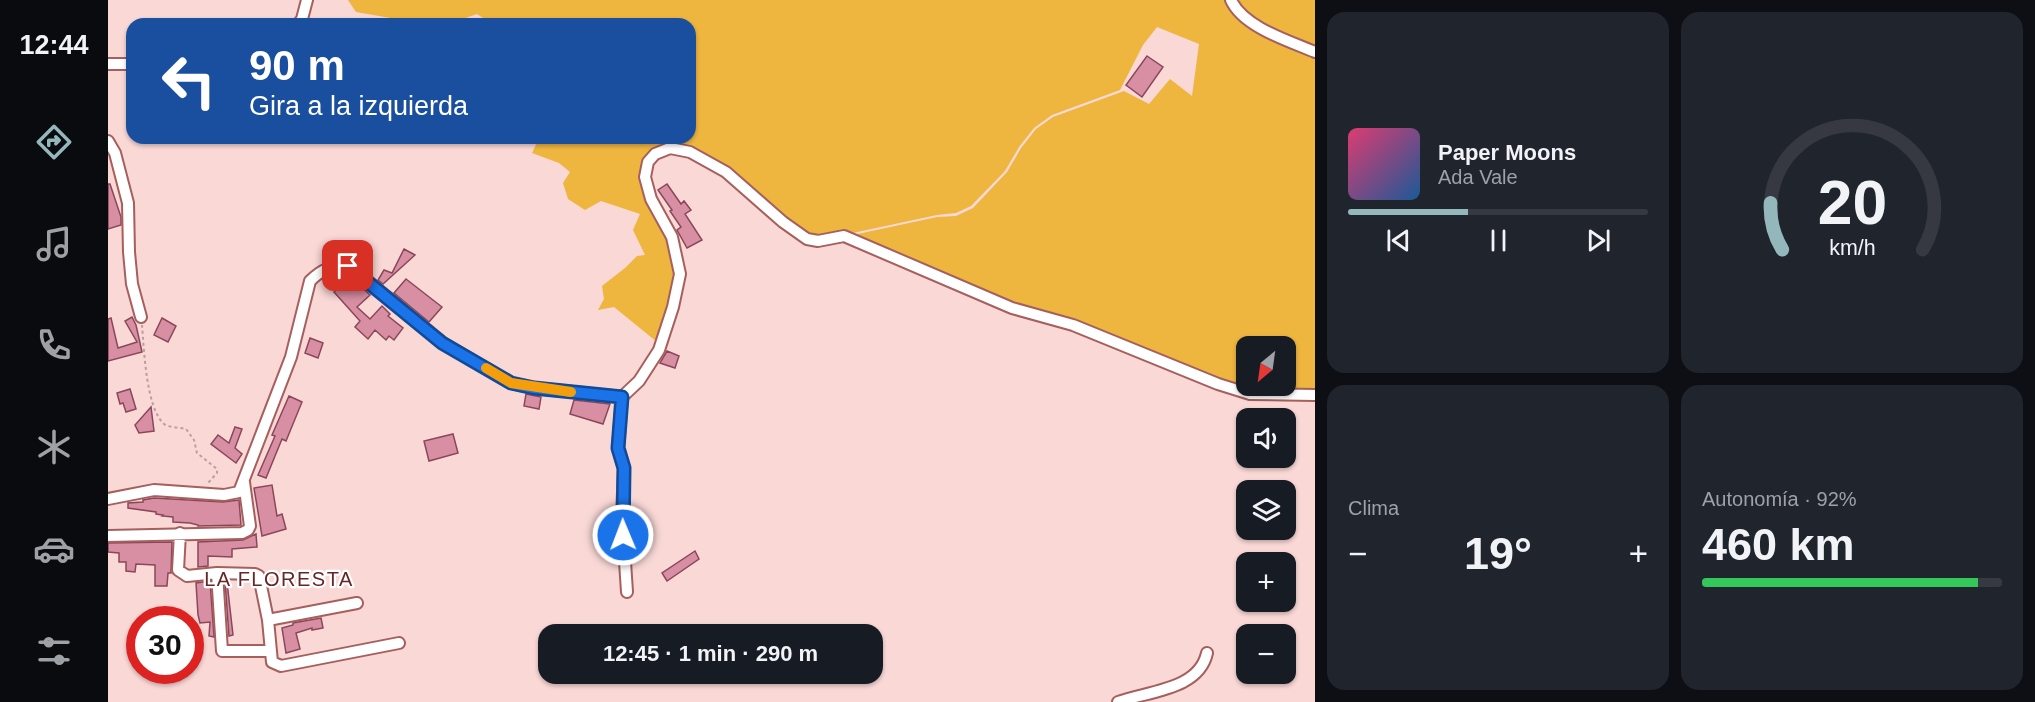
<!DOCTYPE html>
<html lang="es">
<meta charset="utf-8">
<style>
:root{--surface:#171b24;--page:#20242c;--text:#f1f3f6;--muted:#9ea1a6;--line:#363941;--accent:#94b7bb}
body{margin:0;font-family:Helvetica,sans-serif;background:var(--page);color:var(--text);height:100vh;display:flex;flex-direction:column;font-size:22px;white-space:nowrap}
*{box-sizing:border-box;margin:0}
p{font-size:20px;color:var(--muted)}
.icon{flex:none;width:33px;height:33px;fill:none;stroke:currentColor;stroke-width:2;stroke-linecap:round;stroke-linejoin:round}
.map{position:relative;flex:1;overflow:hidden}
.side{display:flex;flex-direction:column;gap:12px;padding:12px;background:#0d0f14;width:720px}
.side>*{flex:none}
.banner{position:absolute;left:18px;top:18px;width:570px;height:126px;border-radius:18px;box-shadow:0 2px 4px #0004;background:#1a4fa0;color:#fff;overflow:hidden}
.needle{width:39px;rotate:209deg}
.tools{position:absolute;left:1128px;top:336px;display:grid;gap:12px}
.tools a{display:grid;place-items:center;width:60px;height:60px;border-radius:12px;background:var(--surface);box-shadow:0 2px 4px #0004;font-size:30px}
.speed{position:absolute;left:18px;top:606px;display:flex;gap:12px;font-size:30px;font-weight:700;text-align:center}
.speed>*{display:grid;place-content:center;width:78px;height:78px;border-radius:50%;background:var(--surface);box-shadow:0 2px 4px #0004;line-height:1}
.speed .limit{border:9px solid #d22;background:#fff;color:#111}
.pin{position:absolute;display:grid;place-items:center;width:51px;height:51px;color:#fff;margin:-26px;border-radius:12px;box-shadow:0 3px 9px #0006}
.me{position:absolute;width:66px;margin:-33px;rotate:359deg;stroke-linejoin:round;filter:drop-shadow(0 0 4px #0008)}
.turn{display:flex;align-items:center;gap:21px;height:126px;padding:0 24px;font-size:27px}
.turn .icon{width:78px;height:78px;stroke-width:2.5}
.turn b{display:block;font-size:42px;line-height:51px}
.big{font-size:45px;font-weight:700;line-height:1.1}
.side .widget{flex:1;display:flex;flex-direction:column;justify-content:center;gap:9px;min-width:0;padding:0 21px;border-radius:18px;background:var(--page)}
.side .dial{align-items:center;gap:0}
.dial svg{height:156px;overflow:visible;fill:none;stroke:var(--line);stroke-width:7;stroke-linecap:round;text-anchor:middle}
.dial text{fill:var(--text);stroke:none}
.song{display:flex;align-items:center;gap:18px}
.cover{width:72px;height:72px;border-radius:9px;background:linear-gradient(135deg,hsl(340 70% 55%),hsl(210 70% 35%))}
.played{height:6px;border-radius:3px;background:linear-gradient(90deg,var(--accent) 40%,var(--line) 40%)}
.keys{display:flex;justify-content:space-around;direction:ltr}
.heat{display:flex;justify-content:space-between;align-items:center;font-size:33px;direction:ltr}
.charge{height:9px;border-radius:4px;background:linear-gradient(90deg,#34c759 92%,var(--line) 0)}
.side .tiles{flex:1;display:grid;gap:12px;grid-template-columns:repeat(2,1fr)}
.trip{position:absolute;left:430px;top:624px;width:345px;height:60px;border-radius:18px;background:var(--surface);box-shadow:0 2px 4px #0004;font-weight:700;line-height:60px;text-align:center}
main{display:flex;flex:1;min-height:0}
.tabs{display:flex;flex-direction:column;width:108px;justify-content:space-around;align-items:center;background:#090b0e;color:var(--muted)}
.tabs .icon{width:42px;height:42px}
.tabs .active{color:var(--accent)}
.tabs b{font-size:27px;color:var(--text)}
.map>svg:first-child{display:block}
</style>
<main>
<nav class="tabs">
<b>12:44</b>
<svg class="icon active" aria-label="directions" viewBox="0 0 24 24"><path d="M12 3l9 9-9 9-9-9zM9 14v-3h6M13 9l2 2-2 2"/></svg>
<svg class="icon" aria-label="music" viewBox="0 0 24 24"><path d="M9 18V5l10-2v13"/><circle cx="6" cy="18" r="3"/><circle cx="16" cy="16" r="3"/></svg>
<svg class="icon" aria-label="phone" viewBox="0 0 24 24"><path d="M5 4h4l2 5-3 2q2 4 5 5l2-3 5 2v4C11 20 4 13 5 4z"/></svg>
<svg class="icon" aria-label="climate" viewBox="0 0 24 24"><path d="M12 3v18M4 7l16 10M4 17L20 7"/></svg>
<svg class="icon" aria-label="car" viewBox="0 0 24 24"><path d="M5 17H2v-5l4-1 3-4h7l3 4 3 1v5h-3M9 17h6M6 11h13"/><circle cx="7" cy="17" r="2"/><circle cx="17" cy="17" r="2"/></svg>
<svg class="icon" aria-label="filters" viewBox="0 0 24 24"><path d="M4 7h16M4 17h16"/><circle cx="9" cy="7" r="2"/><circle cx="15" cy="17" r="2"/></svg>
</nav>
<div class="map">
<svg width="1207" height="702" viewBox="0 0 1207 702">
<rect width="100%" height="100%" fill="#f9d8d6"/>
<path fill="#eeb53f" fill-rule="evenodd" d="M 240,0 L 1207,0 L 1207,391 L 1143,390 L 1109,380 L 905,304 L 745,235 L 829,217 L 848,216 L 865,208 L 899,172 L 913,148 L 928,129 L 945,117 L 1016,91 L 1041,104 L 1062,79 L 1084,96 L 1091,44 L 1049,27 L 1035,45 L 1012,90 L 944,115 L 926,128 L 911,147 L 897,171 L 863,206 L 848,213 L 829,215 L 740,234 L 710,237 L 700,235 L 677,219 L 620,168 L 562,144 L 536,161 L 561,238 L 568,274 L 560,308 L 549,342 L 506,307 L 490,310 L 496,299 L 494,286 L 517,268 L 529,256 L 537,255 L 525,230 L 532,214 L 493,201 L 477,210 L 460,199 L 455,183 L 462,172 L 451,163 L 424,153 L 431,138 L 582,138 L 582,24 L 384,24 L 369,14 L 340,24 L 317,24 L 248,12 ZM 1138,346 L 1178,346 L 1178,386 L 1138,386 Z"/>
<path fill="#d98fa3" stroke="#8a475b" stroke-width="1.5" d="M 1039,56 L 1055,67 L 1034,97 L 1018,85 Z
M 0,184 L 2,184 L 13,217 L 13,225 L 0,229 Z
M 559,184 L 573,204 L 576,201 L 583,210 L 577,214 L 594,240 L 579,248 L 569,230 L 573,227 L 562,211 L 564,210 L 550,190 Z
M 296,249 L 307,255 L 275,284 L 270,280 L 276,270 L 284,273 Z
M 242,277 L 262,295 L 249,307 L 262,319 L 274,306 L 282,314 L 280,316 L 295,328 L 286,340 L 281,336 L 278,340 L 267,330 L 260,339 L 247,327 L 252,321 L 226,292 Z
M 298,279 L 334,307 L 321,322 L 286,293 Z
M 24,317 L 28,325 L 34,352 L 0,361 L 0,319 L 3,318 L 10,348 L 29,342 L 17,321 Z
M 54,318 L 68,326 L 60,342 L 46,335 Z
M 202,338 L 215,343 L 210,358 L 197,353 Z
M 559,351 L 571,356 L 567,368 L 552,363 Z
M 22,389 L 28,409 L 18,412 L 15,403 L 12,404 L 9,393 Z
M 418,394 L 433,397 L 431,409 L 416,406 Z
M 181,396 L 194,402 L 178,441 L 174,439 L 158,478 L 150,475 L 167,436 L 164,435 Z
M 466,400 L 502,404 L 495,424 L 462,414 Z
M 43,407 L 46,431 L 31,433 L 27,425 Z
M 127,427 L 134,429 L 127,448 L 134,454 L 128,463 L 103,444 L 110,435 L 121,443 Z
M 345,434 L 350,453 L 321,461 L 316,441 Z
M 164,485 L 169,516 L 174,514 L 178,529 L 154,536 L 146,488 Z
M 46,498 L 115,502 L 131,500 L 133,525 L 90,526 L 90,525 L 82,523 L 65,522 L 65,517 L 54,516 L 55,515 L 48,514 L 48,512 L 20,508 L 20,503 L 35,502 L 35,500 Z
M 148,534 L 149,547 L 124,549 L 124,557 L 100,556 L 100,566 L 90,567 L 90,542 L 135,540 Z
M 64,542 L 63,573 L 60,573 L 59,586 L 47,586 L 47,565 L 28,564 L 27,572 L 18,571 L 18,562 L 11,562 L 11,553 L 0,552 L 0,543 Z
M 587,551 L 591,559 L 559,581 L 554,573 Z
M 102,581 L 106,637 L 101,636 L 102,622 L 92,623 L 90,615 L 88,583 Z
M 117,581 L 119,581 L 120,591 L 125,635 L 121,636 Z
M 213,618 L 215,628 L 204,630 L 204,628 L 188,633 L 192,649 L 178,653 L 174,628 L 185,625 L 185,623 Z"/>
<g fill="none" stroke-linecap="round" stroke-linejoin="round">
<g stroke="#a65f5d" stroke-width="14">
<path id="street" d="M 1123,0 C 1135,27 1181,41 1207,52
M 190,24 L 194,19 L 199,0
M 0,64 L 24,64
M 0,141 L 7,153 L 20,203 L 21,252 L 24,284 L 33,317
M 514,397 L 510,448 L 516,468 L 514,516 L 519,592
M 0,499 L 46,490 L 116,495 L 131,492 L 183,357 L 202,281 C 214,269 223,266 240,265 L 335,343 L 403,383 L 426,388 L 514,397 L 531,381 L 551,350 L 565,307 L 572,274 L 564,237 L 543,199 L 537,177 L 540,162 L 547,154 L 562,148 L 582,152 L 618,172 L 675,222 L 699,239 L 710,241 L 736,236 L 904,308 L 965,325 L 1110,384 L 1142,394 L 1207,395
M 72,533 L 70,570 L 79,576 L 109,573 L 147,574 L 151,576 L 160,620 L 164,662 L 173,666 L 291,643
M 0,536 L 134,533 L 140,530 L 142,526 L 136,482
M 109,573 L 114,651 L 163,651
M 160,620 L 249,603
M 1010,702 C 1040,691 1091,690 1099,653"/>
</g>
<path stroke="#be9e9d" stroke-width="2" stroke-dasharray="3 3" stroke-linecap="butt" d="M 34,325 C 36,349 38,406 55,423 C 59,428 71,427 78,429 L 86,440 L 89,453 L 109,469 L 109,473 L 100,483"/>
<use href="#street" stroke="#fff" stroke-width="10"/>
</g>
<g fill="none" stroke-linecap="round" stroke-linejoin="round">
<g stroke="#114b97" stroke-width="15">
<path id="route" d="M 240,266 L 334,343 L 403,383 L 426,388 L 514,397 L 510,448 L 516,468 L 515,535"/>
</g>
<use href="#route" stroke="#1a73e8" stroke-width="10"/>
<path stroke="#f59e0b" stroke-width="10" d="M 378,368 L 403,383 L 463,392"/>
</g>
<g text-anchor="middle" stroke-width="4.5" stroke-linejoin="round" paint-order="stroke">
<g font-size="20" letter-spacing="1.5" fill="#662526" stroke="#fff">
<text x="171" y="586">LA FLORESTA</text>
</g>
</g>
</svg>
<div class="tools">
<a><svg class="needle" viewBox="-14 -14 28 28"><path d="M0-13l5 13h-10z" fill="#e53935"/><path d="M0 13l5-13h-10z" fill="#9ea1a6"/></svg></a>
<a><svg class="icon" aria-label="sound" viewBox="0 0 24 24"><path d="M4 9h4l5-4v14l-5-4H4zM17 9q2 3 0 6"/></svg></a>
<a><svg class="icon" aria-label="layers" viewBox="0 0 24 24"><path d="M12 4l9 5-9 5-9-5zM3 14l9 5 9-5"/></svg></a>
<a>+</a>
<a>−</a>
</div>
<div class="speed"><div class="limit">30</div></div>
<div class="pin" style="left:240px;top:266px;background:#d93025"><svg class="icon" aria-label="arrive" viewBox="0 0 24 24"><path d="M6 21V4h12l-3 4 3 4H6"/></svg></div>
<svg class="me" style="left:515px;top:535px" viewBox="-20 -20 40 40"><circle r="17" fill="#1a73e8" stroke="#fff" stroke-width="3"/><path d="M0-11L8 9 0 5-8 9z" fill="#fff"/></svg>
<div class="trip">12:45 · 1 min · 290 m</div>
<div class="banner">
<div class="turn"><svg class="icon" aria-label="left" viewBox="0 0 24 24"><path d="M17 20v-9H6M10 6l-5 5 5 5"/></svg><div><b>90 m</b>Gira a la izquierda</div></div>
</div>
</div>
<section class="side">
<div class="tiles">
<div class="widget">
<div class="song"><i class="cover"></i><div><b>Paper Moons</b><p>Ada Vale</p></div></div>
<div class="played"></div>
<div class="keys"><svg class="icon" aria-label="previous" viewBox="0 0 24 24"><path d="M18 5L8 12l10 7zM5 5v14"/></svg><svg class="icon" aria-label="pause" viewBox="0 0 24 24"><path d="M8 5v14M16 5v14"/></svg><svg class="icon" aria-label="next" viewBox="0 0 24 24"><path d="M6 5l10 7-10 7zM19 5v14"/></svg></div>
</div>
<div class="widget dial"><svg viewBox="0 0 100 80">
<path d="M14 69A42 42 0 1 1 86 69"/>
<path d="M14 69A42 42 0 0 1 8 45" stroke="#94b7bb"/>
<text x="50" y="56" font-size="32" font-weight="700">20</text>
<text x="50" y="72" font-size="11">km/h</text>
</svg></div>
<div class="widget"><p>Clima</p>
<div class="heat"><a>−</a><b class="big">19°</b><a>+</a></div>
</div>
<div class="widget"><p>Autonomía · 92%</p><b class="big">460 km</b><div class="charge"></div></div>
</div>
</section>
</main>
